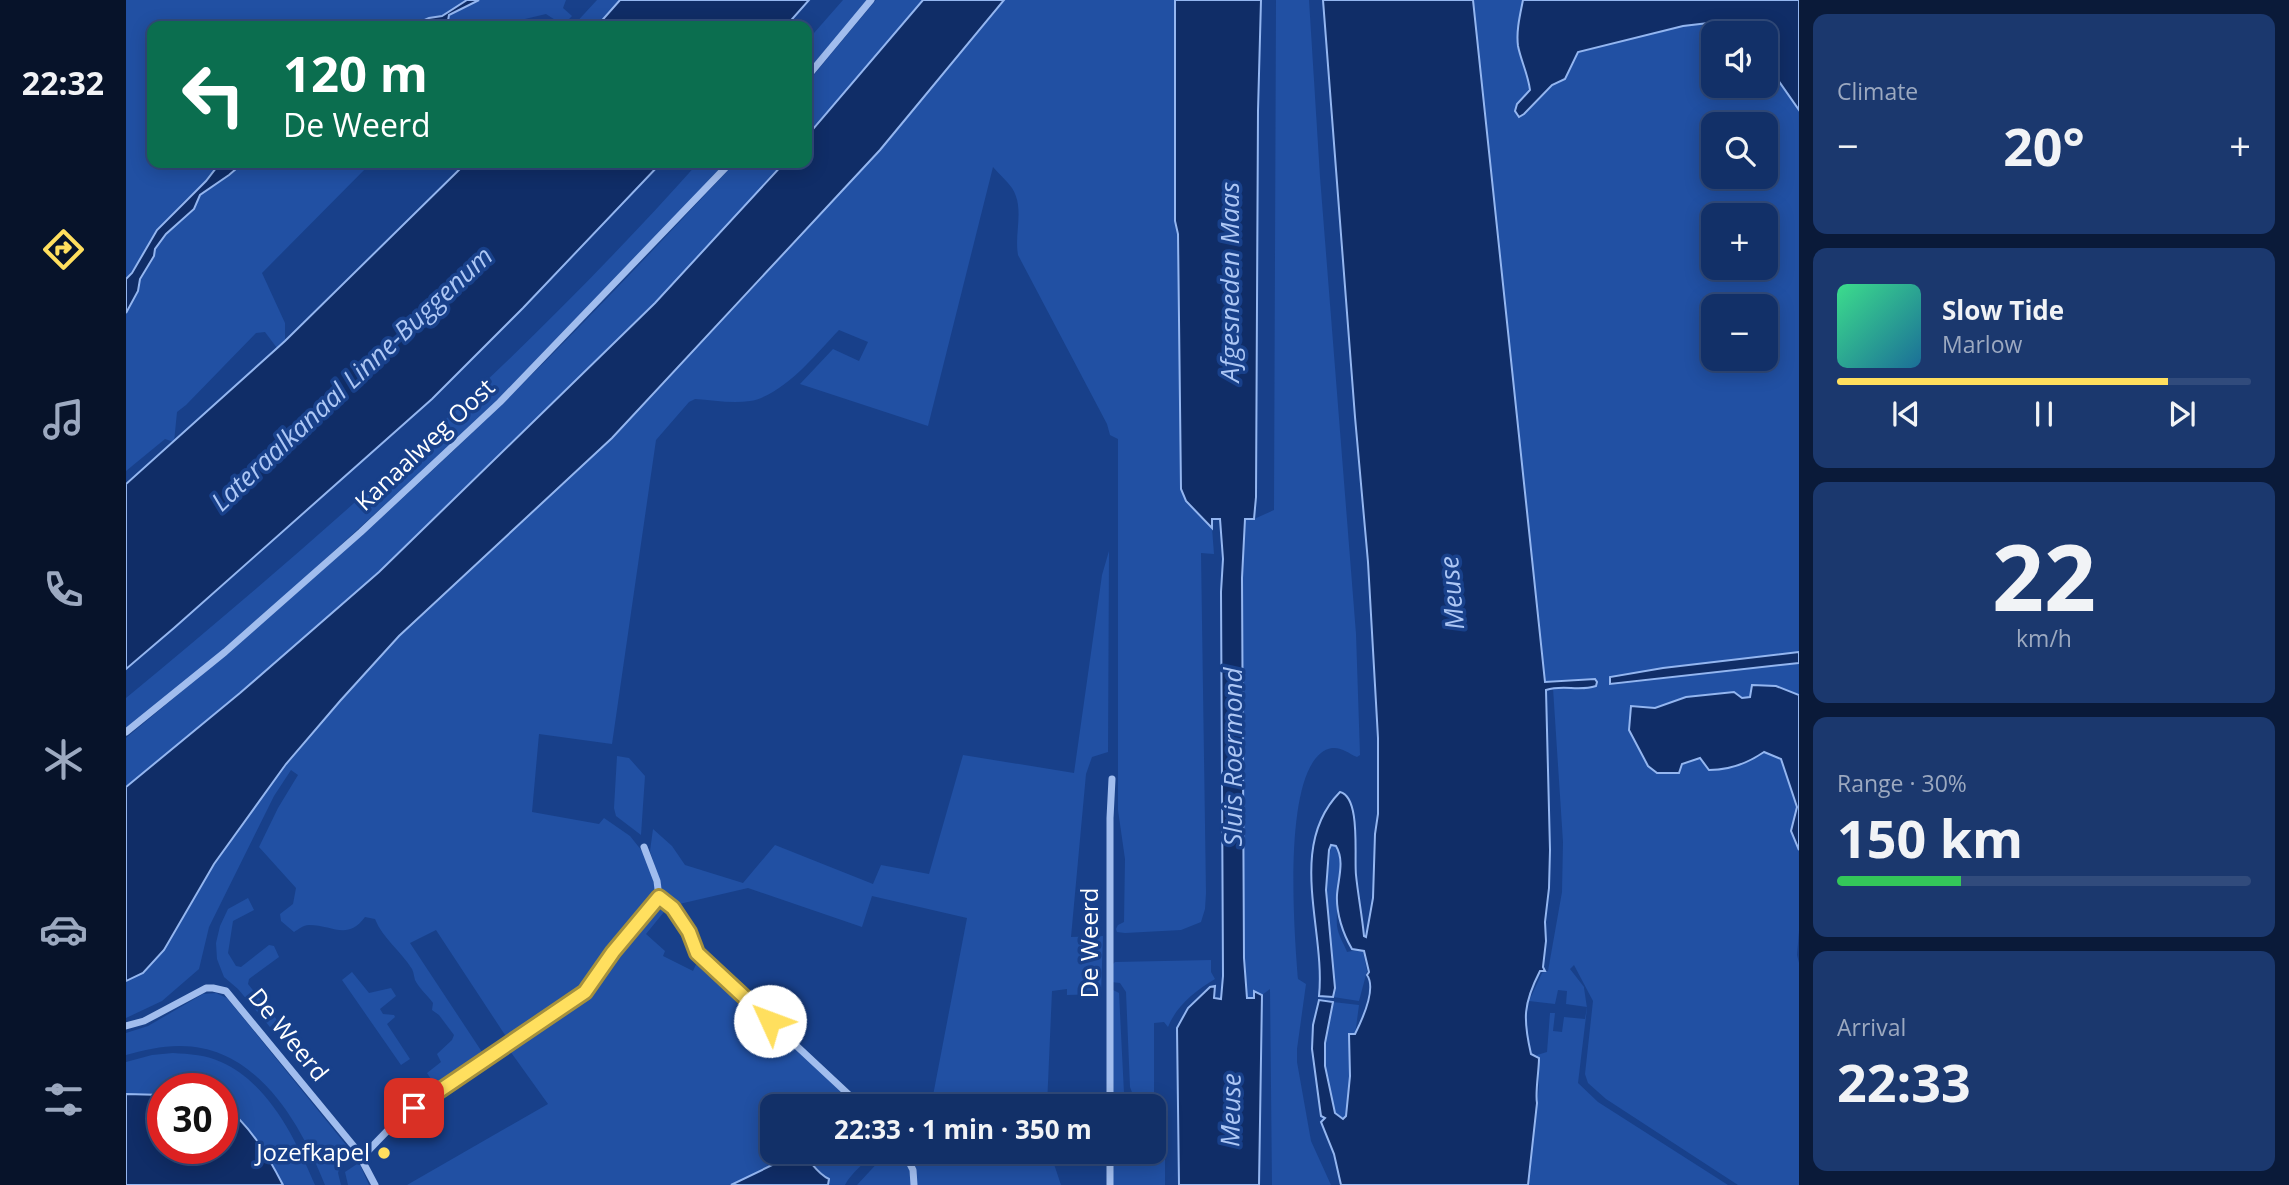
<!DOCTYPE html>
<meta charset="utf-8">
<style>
:root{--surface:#123068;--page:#1b386e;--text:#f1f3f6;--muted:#9ca9c0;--line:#314b7c;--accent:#ffdf5e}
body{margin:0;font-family:"Open Sans",sans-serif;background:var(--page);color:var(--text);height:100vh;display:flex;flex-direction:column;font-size:26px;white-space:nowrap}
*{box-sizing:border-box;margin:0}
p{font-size:23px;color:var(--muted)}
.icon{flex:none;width:38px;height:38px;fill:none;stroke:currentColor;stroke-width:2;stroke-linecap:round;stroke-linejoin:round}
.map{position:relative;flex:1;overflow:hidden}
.drawer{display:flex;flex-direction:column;gap:14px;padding:14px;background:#0a1a39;width:490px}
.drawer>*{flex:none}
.hud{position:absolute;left:21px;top:21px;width:665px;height:147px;border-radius:14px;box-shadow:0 4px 18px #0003,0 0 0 2px var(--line);background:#0b6e4f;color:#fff;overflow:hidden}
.controls{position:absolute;left:1575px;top:21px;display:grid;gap:14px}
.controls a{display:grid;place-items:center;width:77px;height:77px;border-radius:14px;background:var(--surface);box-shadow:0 4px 18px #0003,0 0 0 2px var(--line);font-size:35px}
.speed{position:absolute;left:21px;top:1073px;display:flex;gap:14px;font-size:35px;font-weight:700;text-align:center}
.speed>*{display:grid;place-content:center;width:91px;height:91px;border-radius:50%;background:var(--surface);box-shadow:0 4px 18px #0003,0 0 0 2px var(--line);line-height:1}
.speed .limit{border:10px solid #d22;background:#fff;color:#111}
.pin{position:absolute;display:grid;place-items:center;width:60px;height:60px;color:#fff;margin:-30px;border-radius:14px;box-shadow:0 4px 10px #0006}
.me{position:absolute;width:77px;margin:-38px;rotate:313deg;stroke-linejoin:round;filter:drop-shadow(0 0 5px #0008)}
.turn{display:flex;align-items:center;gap:24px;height:147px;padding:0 21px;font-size:32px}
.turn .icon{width:91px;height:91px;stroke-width:2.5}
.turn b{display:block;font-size:49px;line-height:60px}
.big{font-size:52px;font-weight:700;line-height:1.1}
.drawer .widget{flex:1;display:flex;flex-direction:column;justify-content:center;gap:10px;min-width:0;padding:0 24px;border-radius:14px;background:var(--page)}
.drawer .dial{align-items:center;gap:0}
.dial b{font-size:91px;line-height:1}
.song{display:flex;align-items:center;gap:21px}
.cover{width:84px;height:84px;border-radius:10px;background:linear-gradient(135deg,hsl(150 70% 55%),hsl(200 70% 35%))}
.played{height:7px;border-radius:4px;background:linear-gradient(90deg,var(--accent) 80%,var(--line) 80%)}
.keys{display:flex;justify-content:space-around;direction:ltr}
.heat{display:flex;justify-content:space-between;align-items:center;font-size:38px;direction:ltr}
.charge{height:10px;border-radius:5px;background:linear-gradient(90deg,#34c759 30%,var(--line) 0)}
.trip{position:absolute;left:634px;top:1094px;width:406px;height:70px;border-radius:14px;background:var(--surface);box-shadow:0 4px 18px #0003,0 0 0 2px var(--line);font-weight:700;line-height:70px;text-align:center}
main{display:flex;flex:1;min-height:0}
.tabs{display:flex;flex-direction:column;width:126px;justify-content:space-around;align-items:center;background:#07132a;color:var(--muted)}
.tabs .icon{width:49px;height:49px}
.tabs .current{color:var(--accent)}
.tabs b{font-size:32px;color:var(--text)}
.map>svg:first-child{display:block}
</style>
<main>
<nav class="tabs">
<b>22:32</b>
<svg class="icon current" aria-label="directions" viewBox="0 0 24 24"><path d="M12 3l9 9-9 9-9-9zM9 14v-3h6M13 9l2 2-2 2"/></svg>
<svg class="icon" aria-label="music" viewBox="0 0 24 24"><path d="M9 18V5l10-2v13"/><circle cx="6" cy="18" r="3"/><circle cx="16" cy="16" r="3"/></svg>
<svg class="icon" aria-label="phone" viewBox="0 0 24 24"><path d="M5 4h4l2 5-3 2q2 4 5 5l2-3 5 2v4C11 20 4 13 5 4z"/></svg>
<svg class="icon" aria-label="climate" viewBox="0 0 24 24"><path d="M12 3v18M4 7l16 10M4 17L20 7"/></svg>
<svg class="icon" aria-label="car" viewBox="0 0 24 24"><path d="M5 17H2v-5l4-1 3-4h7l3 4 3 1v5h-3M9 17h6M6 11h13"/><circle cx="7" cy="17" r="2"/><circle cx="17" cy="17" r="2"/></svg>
<svg class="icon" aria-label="filters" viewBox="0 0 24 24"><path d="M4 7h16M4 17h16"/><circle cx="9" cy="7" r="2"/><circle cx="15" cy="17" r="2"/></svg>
</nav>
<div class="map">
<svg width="1673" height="1185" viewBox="0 0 1673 1185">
<rect width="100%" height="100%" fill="#18408a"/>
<path fill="#2150a3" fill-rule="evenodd" d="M 0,0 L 341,0 L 316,16 L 303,18 L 285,26 L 26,26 L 26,163 L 94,163 L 80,181 L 55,204 L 0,279 Z
M 353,0 L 440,0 L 437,8 L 446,16 L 437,25 L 420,14 L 382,23 L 379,26 L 321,26 L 323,16 Z
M 471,0 L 494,0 L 471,26 L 447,26 Z
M 717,0 L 741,0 L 681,72 L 681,41 Z
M 750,0 L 797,0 L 681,136 L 681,83 Z
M 878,0 L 1049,0 L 1049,221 L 1052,234 L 1055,489 L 1060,501 L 1086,528 L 1088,554 L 1075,553 L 1080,893 L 1079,909 L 1075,922 L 1055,930 L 999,933 L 991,932 L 990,929 L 992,925 L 998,922 L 999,859 L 992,810 L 992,439 L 984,435 L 981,424 L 892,255 C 888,233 899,208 886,188 C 881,181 873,174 867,167 L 802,426 L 674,384 L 707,349 L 733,361 L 742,342 L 713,330 C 690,354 658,395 624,401 C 606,404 586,400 569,399 L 563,402 L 530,440 L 486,744 L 413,734 L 406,812 L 473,824 L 478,818 L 504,836 L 516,851 L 524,866 L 530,892 L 528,899 L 461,982 L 381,1038 L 310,930 L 284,943 L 358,1055 L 311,1088 L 301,1073 L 315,1062 L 311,1054 L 326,1040 L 328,1035 L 313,1015 L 306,1010 L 307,1003 C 302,996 293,988 289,980 C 288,977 288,973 286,969 C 275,951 257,939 249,919 L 239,917 C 221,941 207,925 183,925 C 177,925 173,929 168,932 L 155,921 L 154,914 L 167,904 L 170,888 L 133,847 L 152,808 L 172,775 L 165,770 L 148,796 L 83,927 L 73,969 L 36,1001 L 0,1018 L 0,981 L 17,973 L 38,950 L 88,864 L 160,763 L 214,701 L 273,636 L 486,438 L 754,150 Z
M 1150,0 L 1183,0 L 1194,177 L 1230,634 L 1234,755 L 1231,757 C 1222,753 1216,747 1206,748 C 1153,757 1169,940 1172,979 L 1180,984 L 1171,1049 L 1171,1062 L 1185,1141 L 1205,1185 L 1146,1185 L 1144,989 L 1136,995 L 1128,991 L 1128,998 L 1121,999 L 1118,976 L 1116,559 L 1119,518 L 1128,519 L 1148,510 Z
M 1347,0 L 1397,0 C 1394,15 1390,31 1392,46 C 1395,61 1402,75 1404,90 L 1391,104 L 1398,114 L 1426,85 L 1439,79 L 1452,52 L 1557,26 L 1591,22 L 1615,33 L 1587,33 L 1587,86 L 1640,86 L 1640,63 L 1673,110 L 1673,652 L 1537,668 L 1484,677 L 1485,684 L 1673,663 L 1673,695 L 1650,686 L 1626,685 L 1624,697 L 1616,698 L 1607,692 L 1560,697 L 1529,708 L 1506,706 L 1556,764 L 1574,758 L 1583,770 C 1602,770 1623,763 1638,752 L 1655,759 L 1671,807 L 1665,831 L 1673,850 L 1673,931 L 1671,955 L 1673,963 L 1673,1185 L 1612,1185 L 1480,1099 L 1462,1083 L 1459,1074 L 1467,1001 L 1448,965 L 1444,969 L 1458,987 L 1458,988 L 1461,1008 L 1452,1083 L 1472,1102 L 1602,1185 L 1402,1185 L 1413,1087 L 1411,1055 L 1421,1052 L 1424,1013 L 1429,1013 L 1427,1031 L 1436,1032 L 1438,1017 L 1459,1019 L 1461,1007 L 1440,1004 L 1441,991 L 1432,990 L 1429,1004 L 1403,1001 L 1416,973 L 1422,971 L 1436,892 L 1437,842 L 1427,688 L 1442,687 L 1457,690 L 1468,679 L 1419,682 ZM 1587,124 L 1640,124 L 1640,177 L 1587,177 ZM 1587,215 L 1640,215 L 1640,268 L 1587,268 ZM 1587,306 L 1640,306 L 1640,359 L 1587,359 Z
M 117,163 C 132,162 146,170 160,163 L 245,163 L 136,273 L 159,323 L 159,341 L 151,348 L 139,332 L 130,333 L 60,405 L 51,412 L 48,442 L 39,439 L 0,471 L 0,313 L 12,291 L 13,279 L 28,256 L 29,249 L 40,234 L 68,209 L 74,195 L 103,175 Z
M 572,163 L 600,163 L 359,413 L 148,606 L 82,663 L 0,729 L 0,698 C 201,532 398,358 572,163 Z
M 609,163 L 658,163 L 529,303 L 253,572 L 114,693 L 0,787 L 0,738 C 120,638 238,537 350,429 C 440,344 524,253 609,163 Z
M 983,551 L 982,752 L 966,757 L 960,774 L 945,937 L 977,936 L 975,994 L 941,995 L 941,989 L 926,991 L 921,1106 L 805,1106 L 841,918 L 746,896 L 736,927 L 622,888 L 549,905 L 537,893 L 524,851 L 527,829 L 546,846 L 559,865 L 617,883 L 649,845 L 747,884 L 755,865 L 803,874 L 837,755 L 948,773 L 976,575 Z
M 491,756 L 503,758 L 519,776 L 515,835 L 490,816 L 488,808 Z
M 1205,845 L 1210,846 C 1221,866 1209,902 1211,926 C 1212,935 1218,944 1221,952 L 1231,950 L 1237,952 L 1241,971 L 1233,1001 L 1207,997 L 1208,982 L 1200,890 Z
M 122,898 L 128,910 L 107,921 L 102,953 L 110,966 L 115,967 L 143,945 L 148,946 L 153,957 L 123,979 L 122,984 L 151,1020 L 144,1027 L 112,989 L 98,977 L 91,959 L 90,943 L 94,926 L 102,909 Z
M 536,904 L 542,907 L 520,934 L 539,951 L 537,956 L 567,971 L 573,958 L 577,962 L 576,964 L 732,1106 L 646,1106 L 646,1152 L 746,1152 C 740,1164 726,1171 719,1185 L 702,1185 L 703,1179 L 691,1173 L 685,1160 L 612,1181 L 605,1185 L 281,1185 L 422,1104 L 384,1051 L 385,1047 L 461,994 Z
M 1085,960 L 1085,972 L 1089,979 C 1069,991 1051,1005 1042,1027 L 1038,1022 L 1028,1023 L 1028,1094 L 1024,1100 L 1014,1101 L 1007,1095 L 1004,1087 L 1000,992 L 994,983 L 985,982 L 987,964 L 989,962 Z
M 226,972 L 243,993 L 265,988 L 270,996 L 254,1009 L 257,1014 L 268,1015 L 269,1017 L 261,1024 L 284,1059 L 275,1065 L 216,980 Z
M 985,989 L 993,993 L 998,1093 L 999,1099 L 1005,1106 L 986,1106 Z
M 90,993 L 101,998 L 229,1156 L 214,1166 L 212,1173 L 215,1185 L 199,1185 C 174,1122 130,1045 53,1046 C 35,1046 18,1050 0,1055 L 0,1033 L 22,1026 L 77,994 Z
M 1207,1002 L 1233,1005 L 1229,1035 L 1223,1035 L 1224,1076 L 1220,1116 L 1216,1119 L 1209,1113 L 1199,1066 L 1199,1043 Z
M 47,1053 C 63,1054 81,1055 95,1062 C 143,1083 170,1140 189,1185 L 157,1185 C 141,1154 124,1125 96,1104 L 96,1088 L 37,1088 L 37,1095 L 0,1094 L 0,1062 L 26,1055 Z
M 1027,1109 L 1039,1109 L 1039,1185 L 987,1185 L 987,1152 L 1027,1152 Z
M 757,1152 L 924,1152 L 935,1185 L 731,1185 L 756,1158 Z
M 231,1164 L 234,1165 L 243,1185 L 222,1185 L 219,1172 Z"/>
<path fill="#102d67" stroke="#94b6f0" stroke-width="2" d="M 341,0 L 353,0 L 323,15 L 321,26 L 285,26 L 303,18 L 316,16 Z
M 494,0 L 683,0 L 660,26 L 471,26 Z
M 797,0 L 878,0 L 754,150 L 486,438 L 273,636 L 214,701 L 160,764 L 88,864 L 38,950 L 17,973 L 0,981 L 0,787 L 114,693 L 253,572 L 529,303 L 658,163 L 681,163 L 681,136 Z
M 1049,0 L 1135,0 L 1132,111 L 1130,497 L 1128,519 L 1119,519 L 1116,578 L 1118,958 L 1121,998 L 1128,998 L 1128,991 L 1136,995 L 1133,1185 L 1053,1185 L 1051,1028 L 1062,1008 L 1084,987 L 1089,986 L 1088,998 L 1095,999 L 1097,976 L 1095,592 L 1097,559 L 1094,519 L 1086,519 L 1086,528 L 1060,501 L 1055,489 L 1052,234 L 1049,221 Z
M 1197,0 L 1347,0 L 1419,682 L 1469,679 L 1471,682 L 1470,686 C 1451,692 1439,684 1420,690 L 1424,850 L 1423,888 L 1419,922 L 1420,941 L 1417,967 L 1419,971 L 1414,971 C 1397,1004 1397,1019 1405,1054 L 1413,1058 C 1413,1071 1409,1092 1411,1103 L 1402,1185 L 1215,1185 L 1208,1154 L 1195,1122 L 1199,1118 L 1195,1116 L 1194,1109 L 1186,1049 L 1187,1025 L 1193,1000 L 1207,1002 L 1199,1043 L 1199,1066 L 1209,1113 L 1217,1119 L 1220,1116 L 1224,1076 L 1223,1034 L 1229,1034 C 1236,1020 1251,989 1241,975 L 1243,972 L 1238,951 L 1226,949 C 1217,934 1210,913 1211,895 C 1212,879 1219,861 1210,846 L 1205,845 L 1203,850 L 1200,890 L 1209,988 L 1207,997 L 1193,996 C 1200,930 1160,847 1214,792 C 1235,797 1228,856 1230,875 C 1232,895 1236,915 1238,936 L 1240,937 L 1247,898 L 1249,834 L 1252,814 L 1252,738 L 1242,562 L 1229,417 Z
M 1397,0 L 1673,0 L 1673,110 L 1640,63 L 1640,33 L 1615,33 L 1591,22 L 1557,26 L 1452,52 L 1439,79 L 1426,85 L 1398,114 L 1393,117 L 1389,111 L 1391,104 L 1404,90 C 1402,74 1395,61 1392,46 C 1390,31 1394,15 1397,0 Z
M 94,163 L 122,163 L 117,163 L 103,175 L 74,195 L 68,209 L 40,234 L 29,249 L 28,256 L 14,279 L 12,291 L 0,313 L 0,279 L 6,273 L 31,230 L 80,181 Z
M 340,163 L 535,163 L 397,308 L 306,399 L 48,628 L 0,669 L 0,484 L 159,341 Z
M 1673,652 L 1673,663 L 1484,684 L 1484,677 L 1537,668 Z
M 1626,685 L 1650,686 L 1673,695 L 1673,850 L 1665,831 L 1671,807 L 1655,759 L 1638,752 C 1622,763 1602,770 1583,770 L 1574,758 L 1556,764 L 1553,773 L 1531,773 L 1522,766 L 1503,730 L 1505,706 L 1529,708 L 1560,697 L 1608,692 L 1616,698 L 1624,697 Z
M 0,1094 L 37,1095 L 37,1148 L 96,1148 L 96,1104 C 124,1125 141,1154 157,1185 L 0,1185 Z
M 675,1153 C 687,1162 689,1172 703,1179 L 702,1185 L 605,1185 L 669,1154 Z"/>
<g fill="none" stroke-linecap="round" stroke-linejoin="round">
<path stroke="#a1bdee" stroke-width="7" d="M 681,77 L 745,0
M 0,732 L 99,652 L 235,532 L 374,402 L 604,163
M 518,847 L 531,881 L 533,897
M 533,897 C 553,912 562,930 571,953 L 735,1106
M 0,1026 L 18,1021 L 80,988 L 87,988 L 100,991 L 230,1149 L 249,1185
M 984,1106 L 984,818 L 986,779
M 778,1152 L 787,1170 L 788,1185
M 984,1152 L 984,1185
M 236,1157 L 265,1127 L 288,1108 L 459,992 L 487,952 L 533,897"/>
</g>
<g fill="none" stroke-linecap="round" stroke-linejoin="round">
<g stroke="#a6913d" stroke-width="18">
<path id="route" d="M 288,1108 L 459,992 L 487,952 L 533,897 L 547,908 L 563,932 L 571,953 L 644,1021"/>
</g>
<use href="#route" stroke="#ffdf5e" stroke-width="12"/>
</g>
<circle fill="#ffdf5e" stroke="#18408a" stroke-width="2.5" cx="258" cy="1153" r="7"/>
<g text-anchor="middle" stroke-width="7" stroke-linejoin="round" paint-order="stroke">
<g font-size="24" fill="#fff" stroke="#18408a">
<text transform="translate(299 445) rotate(-43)" y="8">Kanaalweg Oost</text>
<text transform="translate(964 943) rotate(-90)" y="8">De Weerd</text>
<text transform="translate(162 1035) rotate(51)" y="8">De Weerd</text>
</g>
<g font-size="24" fill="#fff" stroke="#18408a" text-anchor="end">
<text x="244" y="1161">Jozefkapel</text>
</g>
<g font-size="26" font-style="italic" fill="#adc7f5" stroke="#18408a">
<text transform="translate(1104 282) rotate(-90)" y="9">Afgesneden Maas</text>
<text transform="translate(226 379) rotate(-43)" y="9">Lateraalkanaal Linne-Buggenum</text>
<text transform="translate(1326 593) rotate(-95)" y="9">Meuse</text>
<text transform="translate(1107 757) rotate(-90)" y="9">Sluis Roermond</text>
<text transform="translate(1105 1110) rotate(-89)" y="9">Meuse</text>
</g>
</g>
</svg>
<div class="controls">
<a><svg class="icon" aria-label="sound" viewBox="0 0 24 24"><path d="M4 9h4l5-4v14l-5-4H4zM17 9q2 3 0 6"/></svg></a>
<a><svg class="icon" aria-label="search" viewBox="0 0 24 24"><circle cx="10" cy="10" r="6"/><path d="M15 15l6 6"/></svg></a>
<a>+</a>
<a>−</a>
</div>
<div class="speed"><div class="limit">30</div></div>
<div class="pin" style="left:288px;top:1108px;background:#d93025"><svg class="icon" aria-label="arrive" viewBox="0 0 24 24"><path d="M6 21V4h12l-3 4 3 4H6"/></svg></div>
<svg class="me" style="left:644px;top:1021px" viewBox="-20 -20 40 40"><circle r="19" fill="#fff"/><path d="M0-13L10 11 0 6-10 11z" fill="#ffdf5e"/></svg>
<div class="trip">22:33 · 1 min · 350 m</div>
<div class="hud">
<div class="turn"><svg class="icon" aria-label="left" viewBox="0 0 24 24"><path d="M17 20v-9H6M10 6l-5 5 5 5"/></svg><div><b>120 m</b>De Weerd</div></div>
</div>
</div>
<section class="drawer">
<div class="widget"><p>Climate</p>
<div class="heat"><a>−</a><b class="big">20°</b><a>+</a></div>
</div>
<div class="widget">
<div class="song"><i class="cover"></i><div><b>Slow Tide</b><p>Marlow</p></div></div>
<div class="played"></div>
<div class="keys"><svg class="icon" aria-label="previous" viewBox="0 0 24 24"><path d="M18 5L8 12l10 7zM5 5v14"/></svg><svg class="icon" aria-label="pause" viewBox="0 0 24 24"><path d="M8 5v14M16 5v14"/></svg><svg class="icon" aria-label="next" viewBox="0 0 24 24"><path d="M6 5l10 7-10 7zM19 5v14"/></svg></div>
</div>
<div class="widget dial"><b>22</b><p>km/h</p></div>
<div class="widget"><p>Range · 30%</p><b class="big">150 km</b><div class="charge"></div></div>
<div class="widget"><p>Arrival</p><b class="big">22:33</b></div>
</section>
</main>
